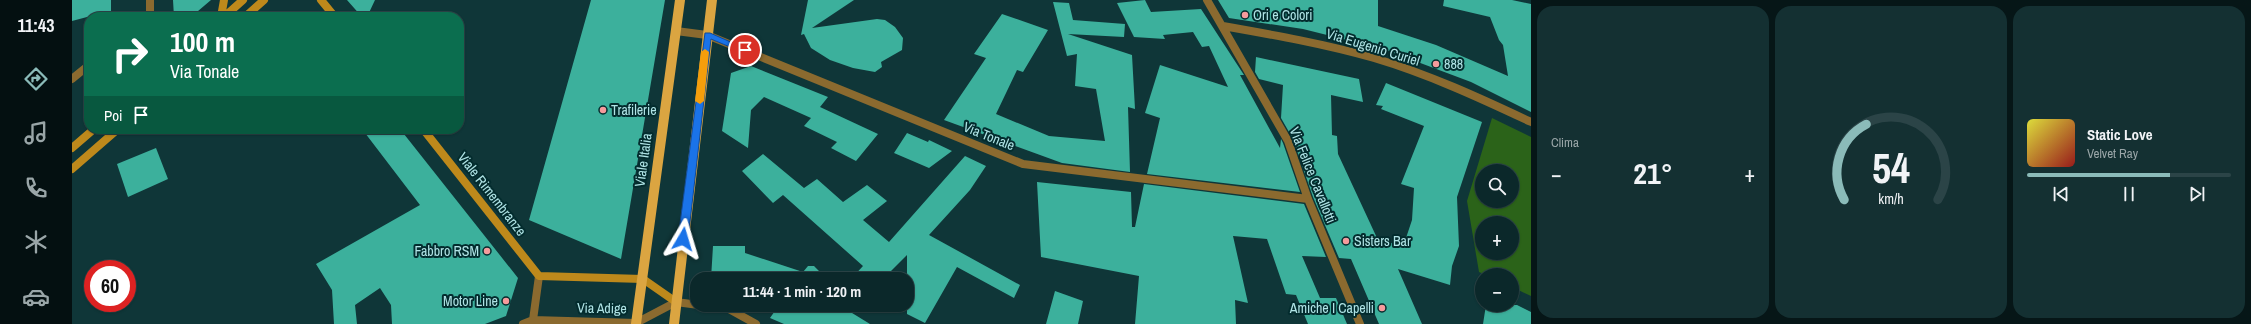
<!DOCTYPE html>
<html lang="it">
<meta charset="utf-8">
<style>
:root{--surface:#0b282a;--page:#143032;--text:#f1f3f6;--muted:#9aa6a8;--line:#2b4447;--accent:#8bbbb9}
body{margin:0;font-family:"Archivo Narrow",sans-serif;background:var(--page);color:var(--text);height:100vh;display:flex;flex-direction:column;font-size:15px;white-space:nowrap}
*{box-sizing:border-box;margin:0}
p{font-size:13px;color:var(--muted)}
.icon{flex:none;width:22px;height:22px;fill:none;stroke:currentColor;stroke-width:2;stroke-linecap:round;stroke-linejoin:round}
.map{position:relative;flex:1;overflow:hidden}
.side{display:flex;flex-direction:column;gap:6px;padding:6px;background:#061617;width:720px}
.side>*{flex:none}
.hud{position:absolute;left:12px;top:12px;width:380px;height:122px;border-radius:16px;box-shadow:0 1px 3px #0004,0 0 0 1px var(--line);background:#0b6e4f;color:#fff;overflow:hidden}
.fabs{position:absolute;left:1403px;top:164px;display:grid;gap:8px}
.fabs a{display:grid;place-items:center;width:44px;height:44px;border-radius:50%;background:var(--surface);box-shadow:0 1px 3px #0004,0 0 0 1px var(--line);font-size:20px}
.speed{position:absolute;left:12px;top:260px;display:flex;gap:8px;font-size:20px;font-weight:700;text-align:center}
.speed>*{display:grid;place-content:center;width:52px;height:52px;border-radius:50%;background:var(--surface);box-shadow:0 1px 3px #0004,0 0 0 1px var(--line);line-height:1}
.speed .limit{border:6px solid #d22;background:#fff;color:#111}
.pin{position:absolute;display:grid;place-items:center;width:34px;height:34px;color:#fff;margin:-17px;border:2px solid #fff;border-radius:50%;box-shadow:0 1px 4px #0007}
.me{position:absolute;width:44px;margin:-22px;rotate:7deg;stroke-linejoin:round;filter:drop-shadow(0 0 3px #0008)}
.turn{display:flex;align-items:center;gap:14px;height:84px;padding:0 20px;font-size:18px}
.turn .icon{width:52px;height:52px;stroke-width:2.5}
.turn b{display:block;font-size:28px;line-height:34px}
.then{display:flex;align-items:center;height:38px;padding:0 20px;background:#0003;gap:8px;font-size:15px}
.big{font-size:30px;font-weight:700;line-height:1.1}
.side .widget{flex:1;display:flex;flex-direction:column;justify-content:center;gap:6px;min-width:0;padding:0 14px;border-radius:16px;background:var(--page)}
.side .dial{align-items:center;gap:0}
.dial svg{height:104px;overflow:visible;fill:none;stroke:var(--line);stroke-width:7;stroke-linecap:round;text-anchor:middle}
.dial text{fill:var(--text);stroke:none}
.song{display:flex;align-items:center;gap:12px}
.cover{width:48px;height:48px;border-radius:6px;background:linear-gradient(135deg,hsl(60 70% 55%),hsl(0 70% 35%))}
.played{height:4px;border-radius:2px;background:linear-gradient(90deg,var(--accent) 70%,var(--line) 70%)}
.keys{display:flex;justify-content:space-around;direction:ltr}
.heat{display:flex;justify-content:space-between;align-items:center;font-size:22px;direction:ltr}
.side .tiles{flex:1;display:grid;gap:6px;grid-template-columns:repeat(3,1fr)}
.trip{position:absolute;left:618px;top:272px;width:224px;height:40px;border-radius:16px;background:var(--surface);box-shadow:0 1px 3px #0004,0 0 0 1px var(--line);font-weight:700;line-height:40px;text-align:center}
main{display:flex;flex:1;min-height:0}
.tabs{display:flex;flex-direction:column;width:72px;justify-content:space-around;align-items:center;background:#041011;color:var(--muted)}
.tabs .icon{width:28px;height:28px}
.tabs .selected{color:var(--accent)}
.tabs b{font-size:18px;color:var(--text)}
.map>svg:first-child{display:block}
</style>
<main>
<nav class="tabs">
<b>11:43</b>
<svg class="icon selected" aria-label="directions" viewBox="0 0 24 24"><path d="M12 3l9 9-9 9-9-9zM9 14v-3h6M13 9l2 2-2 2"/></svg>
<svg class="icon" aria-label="music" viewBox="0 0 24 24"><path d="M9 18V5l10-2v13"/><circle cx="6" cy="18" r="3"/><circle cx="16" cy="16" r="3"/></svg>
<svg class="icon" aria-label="phone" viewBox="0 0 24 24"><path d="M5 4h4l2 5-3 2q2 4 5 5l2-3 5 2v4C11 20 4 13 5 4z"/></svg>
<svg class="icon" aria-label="climate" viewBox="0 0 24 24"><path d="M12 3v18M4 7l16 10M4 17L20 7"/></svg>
<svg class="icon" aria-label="car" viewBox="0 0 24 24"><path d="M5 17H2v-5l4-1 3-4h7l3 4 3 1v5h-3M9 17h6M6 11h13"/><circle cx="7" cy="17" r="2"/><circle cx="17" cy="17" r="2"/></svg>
</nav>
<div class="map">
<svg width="1459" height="324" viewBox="0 0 1459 324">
<rect width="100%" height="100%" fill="#0f3638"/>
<path fill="#2b6319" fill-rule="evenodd" d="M 1420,118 L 1459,137 L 1459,296 L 1440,287 L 1440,275 L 1414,275 L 1407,272 L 1395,201 ZM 1410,171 L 1440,171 L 1440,201 L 1410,201 ZM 1410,223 L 1440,223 L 1440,253 L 1410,253 Z"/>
<path fill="#3cb09c" d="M 0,0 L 39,0 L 39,17 L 17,17 L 15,19 L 15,17 L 0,21 Z
M 101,0 L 139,0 L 119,17 L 102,17 Z
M 275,0 L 303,0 L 295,17 L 290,17 Z
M 519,0 L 593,0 L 549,259 L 457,220 Z
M 736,0 L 782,0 L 740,28 L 805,19 L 813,20 L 823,27 L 831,38 L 830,50 L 809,62 L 810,67 L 803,72 L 781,68 L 758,60 L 739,48 L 732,34 L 729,35 Z
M 1073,0 L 1079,12 L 1129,9 L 1172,75 L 1168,75 L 1208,148 L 1209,139 L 1211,143 L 1228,192 L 1075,174 L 1088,118 L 1073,113 L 1088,65 L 1156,87 L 1137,46 L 1130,47 L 1121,32 L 1091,35 L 1093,39 L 1062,37 L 1045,3 Z
M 1146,0 L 1306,0 L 1306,26 L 1364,45 L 1436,76 L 1431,45 L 1427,40 L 1418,17 L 1371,6 L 1372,0 L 1440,0 L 1459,4 L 1459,112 L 1399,82 L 1311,49 L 1231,29 L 1157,18 Z
M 981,2 L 997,3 L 1001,20 L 1053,24 L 1052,37 L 996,34 L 1060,55 L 1063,109 L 1056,107 L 1058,172 L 990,163 L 872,120 L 914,58 L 902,54 L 930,14 L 976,30 L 951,72 L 945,70 L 924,114 L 977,136 L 1033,141 L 1024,89 L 1003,86 L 1005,54 L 995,56 Z
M 1184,57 L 1287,79 L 1291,102 L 1259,95 L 1260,135 L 1265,136 L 1266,154 L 1305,238 L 1331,247 L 1340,220 L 1342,188 L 1329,184 L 1352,126 L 1309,109 L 1311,106 L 1304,105 L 1314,83 L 1410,122 L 1385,197 L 1387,246 L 1380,266 L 1378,285 L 1326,269 L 1350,324 L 1307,324 L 1279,259 L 1267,258 L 1241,197 L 1221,139 L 1209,118 L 1211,85 L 1187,79 L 1183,72 Z
M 679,66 L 756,97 L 748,107 L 806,134 L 784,161 L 759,148 L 765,142 L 732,126 L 739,118 L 692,97 L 679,110 L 676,148 L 650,131 L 659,73 Z
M 290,129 L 328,129 L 446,278 L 434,316 L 413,324 L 320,324 L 319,305 L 308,288 L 283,305 L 285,324 L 262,324 L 260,290 L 244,264 L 348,205 Z
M 835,133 L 856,142 L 857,140 L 880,151 L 857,168 L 822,153 Z
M 84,148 L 96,179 L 56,197 L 45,164 Z
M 691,154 L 732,188 L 745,179 L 771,202 L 795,185 L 815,201 L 791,220 L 817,242 L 893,156 L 914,166 L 898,190 L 857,235 L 948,285 L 942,298 L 885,267 L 853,323 L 835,314 L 835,255 L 811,279 L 779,279 L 791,266 L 711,195 L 701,203 L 670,171 Z
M 965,182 L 1059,192 L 1060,227 L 1063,227 L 1072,184 L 1232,204 L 1254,257 L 1230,256 L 1248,298 L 1264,298 L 1275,324 L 1236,324 L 1224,295 L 1214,294 L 1195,239 L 1161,236 L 1176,303 L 1163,300 L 1164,324 L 1063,324 L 1067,276 L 969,257 Z
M 641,246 L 673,246 L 673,253 L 731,272 L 736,266 L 742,266 L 749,273 L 746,279 L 639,279 Z
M 983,291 L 1011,301 L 1006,324 L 974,324 Z
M 707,305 L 767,305 L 798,324 L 712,324 L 698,318 Z
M 1414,305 L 1445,305 L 1459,312 L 1459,324 L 1411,324 Z"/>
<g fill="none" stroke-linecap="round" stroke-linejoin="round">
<path stroke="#8b6a2f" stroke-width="8" d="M 78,0 L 78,17
M 0,79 L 17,65"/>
<path stroke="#8b6a2f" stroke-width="8" d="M 1135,0 L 1216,141 L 1236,199 L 1288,324
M 1151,26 C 1202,35 1253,44 1302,58 C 1356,74 1408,98 1459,122
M 604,31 L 635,35 L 951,164 L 1236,199
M 461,320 L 467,276
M 451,324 L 461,320 L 564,323 L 604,302 L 657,309 L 684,324"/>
<path stroke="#be891b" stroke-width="8" d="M 249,0 L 263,17
M 149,17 L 152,0
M 152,17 L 171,0
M 173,17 L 192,0
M 351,129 L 467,276 L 571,279 L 604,302
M 0,148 L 22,129
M 0,169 L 46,129"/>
<path stroke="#dba541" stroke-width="10" d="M 564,324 L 608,0
M 602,324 L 640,0"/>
</g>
<path fill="#1a73e8" stroke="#114b97" d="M 633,33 L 638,33 L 677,50 L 670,52 L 639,39 L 616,239 L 611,243 L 606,239 Z"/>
<path fill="#f59e0b" d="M 633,49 L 637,52 L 632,101 L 628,104 L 623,101 L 629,52 Z"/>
<g fill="#f59b9c" stroke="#032c2e" stroke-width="1.5">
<circle cx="1173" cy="15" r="4"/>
<circle cx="1364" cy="64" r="4"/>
<circle cx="531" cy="110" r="4"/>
<circle cx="1274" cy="241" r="4"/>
<circle cx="415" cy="251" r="4"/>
<circle cx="434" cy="301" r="4"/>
<circle cx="1310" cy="308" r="4"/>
</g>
<g text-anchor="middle" stroke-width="4" stroke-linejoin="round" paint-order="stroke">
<g font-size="14" fill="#b0e4e6" stroke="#032c2e" text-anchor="start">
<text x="1181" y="20">Ori e Colori</text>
<text x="1372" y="69">888</text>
<text x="539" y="115">Trafilerie</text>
<text x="1282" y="246">Sisters Bar</text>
<text x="407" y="256" text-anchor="end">Fabbro RSM</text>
<text x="426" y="306" text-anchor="end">Motor Line</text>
<text x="1302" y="313" text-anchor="end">Amiche I Capelli</text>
</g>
<g font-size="14" fill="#b0e4e6" stroke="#032c2e">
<text transform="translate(1301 47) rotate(17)" y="5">Via Eugenio Curiel</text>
<text transform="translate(917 136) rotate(22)" y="5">Via Tonale</text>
<text transform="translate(571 160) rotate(-82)" y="5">Viale Italia</text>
<text transform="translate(1241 175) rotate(68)" y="5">Via Felice Cavallotti</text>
<text transform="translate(420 194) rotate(52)" y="5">Viale Rimembranze</text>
<text transform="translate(530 308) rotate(1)" y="5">Via Adige</text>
</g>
</g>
</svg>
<div class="fabs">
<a><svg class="icon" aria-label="search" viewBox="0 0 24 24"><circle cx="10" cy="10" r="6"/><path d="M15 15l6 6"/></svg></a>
<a>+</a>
<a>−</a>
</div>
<div class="speed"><div class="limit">60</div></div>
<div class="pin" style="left:673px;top:50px;background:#d93025"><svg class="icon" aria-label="arrive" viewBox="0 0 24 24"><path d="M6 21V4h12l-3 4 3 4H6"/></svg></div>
<svg class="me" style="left:611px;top:239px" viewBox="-20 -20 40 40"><path d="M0-17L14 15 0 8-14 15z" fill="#1a73e8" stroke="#fff" stroke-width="4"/></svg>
<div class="trip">11:44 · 1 min · 120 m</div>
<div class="hud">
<div class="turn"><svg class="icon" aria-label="right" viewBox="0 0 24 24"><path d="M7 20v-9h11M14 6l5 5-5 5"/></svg><div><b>100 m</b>Via Tonale</div></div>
<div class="then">Poi<svg class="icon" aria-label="arrive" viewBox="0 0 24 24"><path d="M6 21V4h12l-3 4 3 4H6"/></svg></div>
</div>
</div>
<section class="side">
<div class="tiles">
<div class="widget"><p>Clima</p>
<div class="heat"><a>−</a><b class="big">21°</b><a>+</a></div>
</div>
<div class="widget dial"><svg viewBox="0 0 100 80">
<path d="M14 69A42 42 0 1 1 86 69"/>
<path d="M14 69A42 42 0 0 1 31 11" stroke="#8bbbb9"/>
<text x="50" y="56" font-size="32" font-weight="700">54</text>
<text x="50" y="72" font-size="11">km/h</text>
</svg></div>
<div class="widget">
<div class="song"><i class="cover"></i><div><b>Static Love</b><p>Velvet Ray</p></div></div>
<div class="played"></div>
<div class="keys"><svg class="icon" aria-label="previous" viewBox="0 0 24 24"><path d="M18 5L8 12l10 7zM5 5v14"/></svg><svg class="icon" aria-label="pause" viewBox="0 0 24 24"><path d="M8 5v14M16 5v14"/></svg><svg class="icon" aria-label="next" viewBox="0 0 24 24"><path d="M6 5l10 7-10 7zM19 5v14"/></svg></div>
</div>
</div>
</section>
</main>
